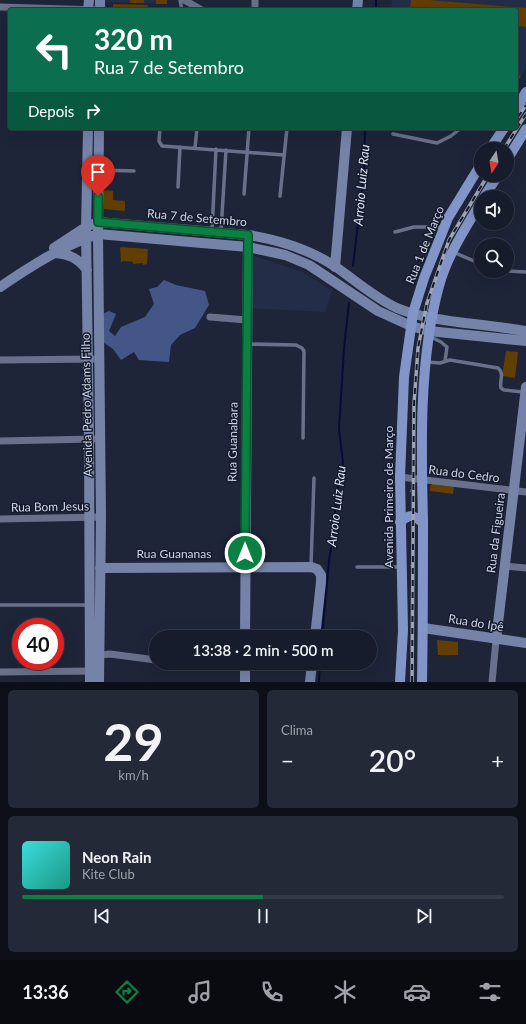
<!DOCTYPE html>
<html lang="pt">
<meta charset="utf-8">
<style>
:root{--surface:#161c2b;--page:#232937;--text:#f1f3f6;--muted:#9ea1a9;--line:#353a47;--accent:#0b8043}
body{margin:0;font-family:Lato,sans-serif;background:var(--page);color:var(--text);height:100vh;display:flex;flex-direction:column;font-size:15px;white-space:nowrap}
*{box-sizing:border-box;margin:0}
p{font-size:13px;color:var(--muted)}
.icon{flex:none;width:22px;height:22px;fill:none;stroke:currentColor;stroke-width:2;stroke-linecap:round;stroke-linejoin:round}
.map{position:relative;height:682px;overflow:hidden}
.sheet{display:flex;flex-direction:column;gap:8px;padding:8px;background:#0c0f18;flex:1}
.sheet>*{flex:none}
.banner{position:absolute;left:8px;top:8px;width:510px;height:122px;border-radius:4px;box-shadow:0 4px 16px #0002,0 0 0 1px var(--line);background:#0b6e4f;color:#fff;overflow:hidden}
.needle{width:26px;rotate:192deg}
.buttons{position:absolute;left:474px;top:142px;display:grid;gap:8px}
.buttons a{display:grid;place-items:center;width:40px;height:40px;border-radius:50%;background:var(--surface);box-shadow:0 4px 16px #0002,0 0 0 1px var(--line);font-size:20px}
.speed{position:absolute;left:12px;top:618px;display:flex;gap:8px;font-size:20px;font-weight:700;text-align:center}
.speed>*{display:grid;place-content:center;width:52px;height:52px;border-radius:50%;background:var(--surface);box-shadow:0 4px 16px #0002,0 0 0 1px var(--line);line-height:1}
.speed .limit{border:6px solid #d22;background:#fff;color:#111}
.pin{position:absolute;display:grid;place-items:center;width:34px;height:34px;color:#fff;margin:-41px -17px;border-radius:50% 50% 50% 0;rotate:-45deg;box-shadow:0 0 4px #0007}
.pin .icon{rotate:45deg}
.me{position:absolute;width:44px;margin:-22px;rotate:0deg;stroke-linejoin:round;filter:drop-shadow(0 0 3px #0008)}
.turn{display:flex;align-items:center;gap:14px;height:84px;padding:0 20px;font-size:18px}
.turn .icon{width:52px;height:52px;stroke-width:2.5}
.turn b{display:block;font-size:28px;line-height:34px}
.then{display:flex;align-items:center;height:38px;padding:0 20px;background:#0003;gap:8px;font-size:15px}
.big{font-size:30px;font-weight:600;line-height:1.1}
.sheet .widget{flex:1;display:flex;flex-direction:column;justify-content:center;gap:6px;min-width:0;padding:0 14px;border-radius:6px;background:var(--page)}
.sheet .dial{align-items:center;gap:0}
.dial b{font-size:52px;line-height:1}
.song{display:flex;align-items:center;gap:12px}
.cover{width:48px;height:48px;border-radius:6px;background:linear-gradient(135deg,hsl(180 70% 55%),hsl(170 70% 35%))}
.played{height:4px;border-radius:2px;background:linear-gradient(90deg,var(--accent) 50%,var(--line) 50%)}
.keys{display:flex;justify-content:space-around;direction:ltr}
.heat{display:flex;justify-content:space-between;align-items:center;font-size:22px;direction:ltr}
.sheet .tiles{flex:1;display:grid;gap:8px;grid-template-columns:1fr 1fr}
.widget:last-child{grid-column:span 2}
.trip{position:absolute;left:149px;top:630px;width:228px;height:40px;border-radius:20px;background:var(--surface);box-shadow:0 4px 16px #0002,0 0 0 1px var(--line);font-weight:600;line-height:40px;text-align:center}
.menu{display:flex;height:64px;justify-content:space-around;align-items:center;background:#090b11;color:var(--muted)}
.menu .icon{width:28px;height:28px}
.menu .current{color:var(--accent)}
.menu b{font-size:18px;color:var(--text)}
.map>svg:first-child{display:block}
</style>
<div class="map">
<svg width="526" height="682" viewBox="0 0 526 682">
<rect width="100%" height="100%" fill="#1e2539"/>
<path fill="#242d47" d="M 103,0 L 167,0 L 167,4 L 103,2 Z
M 392,0 L 526,0 L 526,68 L 516,84 L 516,10 L 391,10 Z
M 252,255 L 303,272 L 332,291 L 325,312 L 251,308 Z"/>
<path fill="#458" d="M 164,280 L 176,285 L 205,291 L 209,305 L 195,328 L 180,335 L 171,345 L 169,362 L 139,360 L 134,352 L 121,360 L 113,349 L 103,342 L 102,314 L 109,311 L 116,314 L 109,331 L 115,336 L 121,327 L 145,317 L 154,304 L 149,289 L 157,287 Z"/>
<g fill="none" stroke-linecap="round" stroke-linejoin="round">
<path stroke="#060c38" stroke-width="2" d="M 376,0 L 376,10
M 353,266 L 364,173 L 365,128
M 322,637 L 329,561 L 334,529 L 336,497 L 343,462 L 339,429 L 344,349 L 349,303
M 319,682 L 320,663"/>
</g>
<path fill="#623e00" d="M 130,0 L 144,0 L 144,3 L 130,3 Z
M 156,0 L 167,0 L 167,4 L 156,4 Z
M 411,0 L 429,0 L 526,8 L 526,27 L 516,26 L 516,10 L 410,10 Z
M 113,4 L 148,5 L 147,10 L 113,10 Z
M 516,73 L 521,76 L 516,84 Z
M 103,190 L 113,191 L 113,200 L 125,201 L 125,211 L 104,209 Z
M 121,247 L 148,249 L 147,264 L 143,265 L 143,263 L 133,264 L 133,262 L 124,261 L 121,262 L 120,248 Z
M 506,351 L 518,352 L 515,378 L 502,376 Z
M 433,484 L 454,486 L 453,494 L 430,491 L 430,486 Z
M 437,640 L 458,642 L 458,655 L 438,655 Z"/>
<g fill="none" stroke-linecap="round" stroke-linejoin="round">
<path stroke="#63697b" stroke-width="1" stroke-dasharray="3 2" stroke-linecap="butt" d="M 410,492 L 413,486
M 410,565 L 414,570
M 411,682 L 413,673"/>
<path stroke="#687189" stroke-width="3.5" d="M 180,0 L 182,10
M 160,128 L 159,141 L 162,146 L 284,155
M 393,134 L 437,143 L 451,136 L 461,128
M 195,148 L 197,128
M 99,170 L 134,171
M 178,187 L 180,147
M 244,194 L 249,128
M 280,196 L 287,128
M 212,230 L 216,149
M 221,231 L 226,150
M 395,232 L 414,227 L 444,227
M 453,252 L 481,264
M 507,271 L 526,272
M 429,336 L 441,342 L 447,347 L 445,361
M 248,344 L 296,345 L 302,348 L 304,351 L 303,438
M 427,362 L 440,363 L 450,360 L 498,368 C 505,374 499,381 501,388 L 504,390 L 524,392
M 311,566 L 314,478
M 357,567 L 400,567
M 0,605 L 89,605"/>
<path stroke="#687189" stroke-width="7" d="M 184,0 L 202,10
M 255,0 L 255,10
M 0,7 L 100,10
M 210,317 L 247,320
M 0,360 L 99,359
M 0,441 L 94,439
M 400,477 L 526,492
M 0,519 L 101,517
M 505,566 L 526,568
M 99,655 L 110,654 L 156,660
M 185,663 L 189,664
M 0,672 L 94,671
M 492,682 L 496,640"/>
<path stroke="#7583a8" stroke-width="10" d="M 100,0 L 100,10
M 88,10 L 89,0
M 357,10 L 358,0
M 88,128 L 86,229 L 89,439 L 90,682
M 54,248 L 86,227 L 98,222 L 248,235 C 280,240 309,249 336,267 C 356,281 375,298 397,308 C 418,317 443,320 465,323 C 486,325 506,328 526,331
M 54,253 C 69,254 78,258 87,270
M 335,267 L 347,128
M 0,287 C 31,266 62,246 98,234 L 248,247 L 285,255 L 309,265 L 378,311 L 411,326 L 429,331 L 526,341
M 100,568 L 311,567 L 317,569 L 321,575 L 321,582 L 315,637
M 423,628 L 526,643
M 245,637 L 248,241
M 496,640 L 526,387
M 99,682 L 101,517 L 98,234 L 99,128
M 245,682 L 245,663
M 310,682 L 312,663"/>
<path stroke="#8295c8" stroke-width="10" d="M 516,109 L 526,92
M 490,149 L 504,128
M 507,160 L 526,129
M 484,197 L 498,175
M 400,522 C 410,514 413,514 423,523
M 400,682 L 403,630 L 400,477 L 404,377 L 413,313 L 424,278 L 448,218 L 481,164
M 422,682 C 423,628 423,575 423,521 C 421,446 419,359 439,286 C 447,256 465,229 481,202"/>
<g stroke="#9ea4b3" stroke-width="3.5">
<path id="rail" d="M 518,117 L 526,105
M 504,149 L 526,114
M 412,682 L 414,404 L 418,348 L 427,303 L 449,240 L 488,175"/>
</g>
<use href="#rail" stroke="#151b2f" stroke-width="2" stroke-dasharray="6" stroke-linecap="butt"/>
</g>
<g fill="none" stroke-linecap="round" stroke-linejoin="round">
<g stroke="#07532c" stroke-width="10">
<path id="route" d="M 98,196 L 98,222 L 248,235 L 245,553"/>
</g>
<use href="#route" stroke="#0b8043" stroke-width="7"/>
</g>
<g text-anchor="middle" stroke-width="3" stroke-linejoin="round" paint-order="stroke">
<g font-size="12" fill="#cfd4e2" stroke="#151b2f">
<text transform="translate(197 218) rotate(5)" y="4">Rua 7 de Setembro</text>
<text transform="translate(425 245) rotate(-68)" y="4">Rua 1 de Março</text>
<text transform="translate(87 405) rotate(-91)" y="4">Avenida Pedro Adams Filho</text>
<text transform="translate(233 442) rotate(-89)" y="4">Rua Guanabara</text>
<text transform="translate(464 474) rotate(7)" y="4">Rua do Cedro</text>
<text transform="translate(389 497) rotate(-90)" y="4">Avenida Primeiro de Março</text>
<text transform="translate(50 507) rotate(-1)" y="4">Rua Bom Jesus</text>
<text transform="translate(496 533) rotate(-83)" y="4">Rua da Figueira</text>
<text x="174" y="558">Rua Guananas</text>
<text transform="translate(476 623) rotate(9)" y="4">Rua do Ipê</text>
</g>
<g font-size="13" font-style="italic" fill="#dce2f2" stroke="#151b2f">
<text transform="translate(361 185) rotate(-85)" y="5">Arroio Luiz Rau</text>
<text transform="translate(336 506) rotate(-83)" y="5">Arroio Luiz Rau</text>
</g>
</g>
</svg>
<div class="buttons">
<a><svg class="needle" viewBox="-14 -14 28 28"><path d="M0-13l5 13h-10z" fill="#e53935"/><path d="M0 13l5-13h-10z" fill="#9ea1a9"/></svg></a>
<a><svg class="icon" aria-label="sound" viewBox="0 0 24 24"><path d="M4 9h4l5-4v14l-5-4H4zM17 9q2 3 0 6"/></svg></a>
<a><svg class="icon" aria-label="search" viewBox="0 0 24 24"><circle cx="10" cy="10" r="6"/><path d="M15 15l6 6"/></svg></a>
</div>
<div class="speed"><div class="limit">40</div></div>
<div class="pin" style="left:98px;top:196px;background:#d93025"><svg class="icon" aria-label="arrive" viewBox="0 0 24 24"><path d="M6 21V4h12l-3 4 3 4H6"/></svg></div>
<svg class="me" style="left:245px;top:553px" viewBox="-20 -20 40 40"><circle r="17" fill="#0b8043" stroke="#fff" stroke-width="3"/><path d="M0-11L8 9 0 5-8 9z" fill="#fff"/></svg>
<div class="trip">13:38 · 2 min · 500 m</div>
<div class="banner">
<div class="turn"><svg class="icon" aria-label="left" viewBox="0 0 24 24"><path d="M17 20v-9H6M10 6l-5 5 5 5"/></svg><div><b>320 m</b>Rua 7 de Setembro</div></div>
<div class="then">Depois<svg class="icon" aria-label="right" viewBox="0 0 24 24"><path d="M7 20v-9h11M14 6l5 5-5 5"/></svg></div>
</div>
</div>
<section class="sheet">
<div class="tiles">
<div class="widget dial"><b>29</b><p>km/h</p></div>
<div class="widget"><p>Clima</p>
<div class="heat"><a>−</a><b class="big">20°</b><a>+</a></div>
</div>
<div class="widget">
<div class="song"><i class="cover"></i><div><b>Neon Rain</b><p>Kite Club</p></div></div>
<div class="played"></div>
<div class="keys"><svg class="icon" aria-label="previous" viewBox="0 0 24 24"><path d="M18 5L8 12l10 7zM5 5v14"/></svg><svg class="icon" aria-label="pause" viewBox="0 0 24 24"><path d="M8 5v14M16 5v14"/></svg><svg class="icon" aria-label="next" viewBox="0 0 24 24"><path d="M6 5l10 7-10 7zM19 5v14"/></svg></div>
</div>
</div>
</section>
<nav class="menu">
<b>13:36</b>
<svg class="icon current" aria-label="directions" viewBox="0 0 24 24"><path d="M12 3l9 9-9 9-9-9zM9 14v-3h6M13 9l2 2-2 2"/></svg>
<svg class="icon" aria-label="music" viewBox="0 0 24 24"><path d="M9 18V5l10-2v13"/><circle cx="6" cy="18" r="3"/><circle cx="16" cy="16" r="3"/></svg>
<svg class="icon" aria-label="phone" viewBox="0 0 24 24"><path d="M5 4h4l2 5-3 2q2 4 5 5l2-3 5 2v4C11 20 4 13 5 4z"/></svg>
<svg class="icon" aria-label="climate" viewBox="0 0 24 24"><path d="M12 3v18M4 7l16 10M4 17L20 7"/></svg>
<svg class="icon" aria-label="car" viewBox="0 0 24 24"><path d="M5 17H2v-5l4-1 3-4h7l3 4 3 1v5h-3M9 17h6M6 11h13"/><circle cx="7" cy="17" r="2"/><circle cx="17" cy="17" r="2"/></svg>
<svg class="icon" aria-label="filters" viewBox="0 0 24 24"><path d="M4 7h16M4 17h16"/><circle cx="9" cy="7" r="2"/><circle cx="15" cy="17" r="2"/></svg>
</nav>
